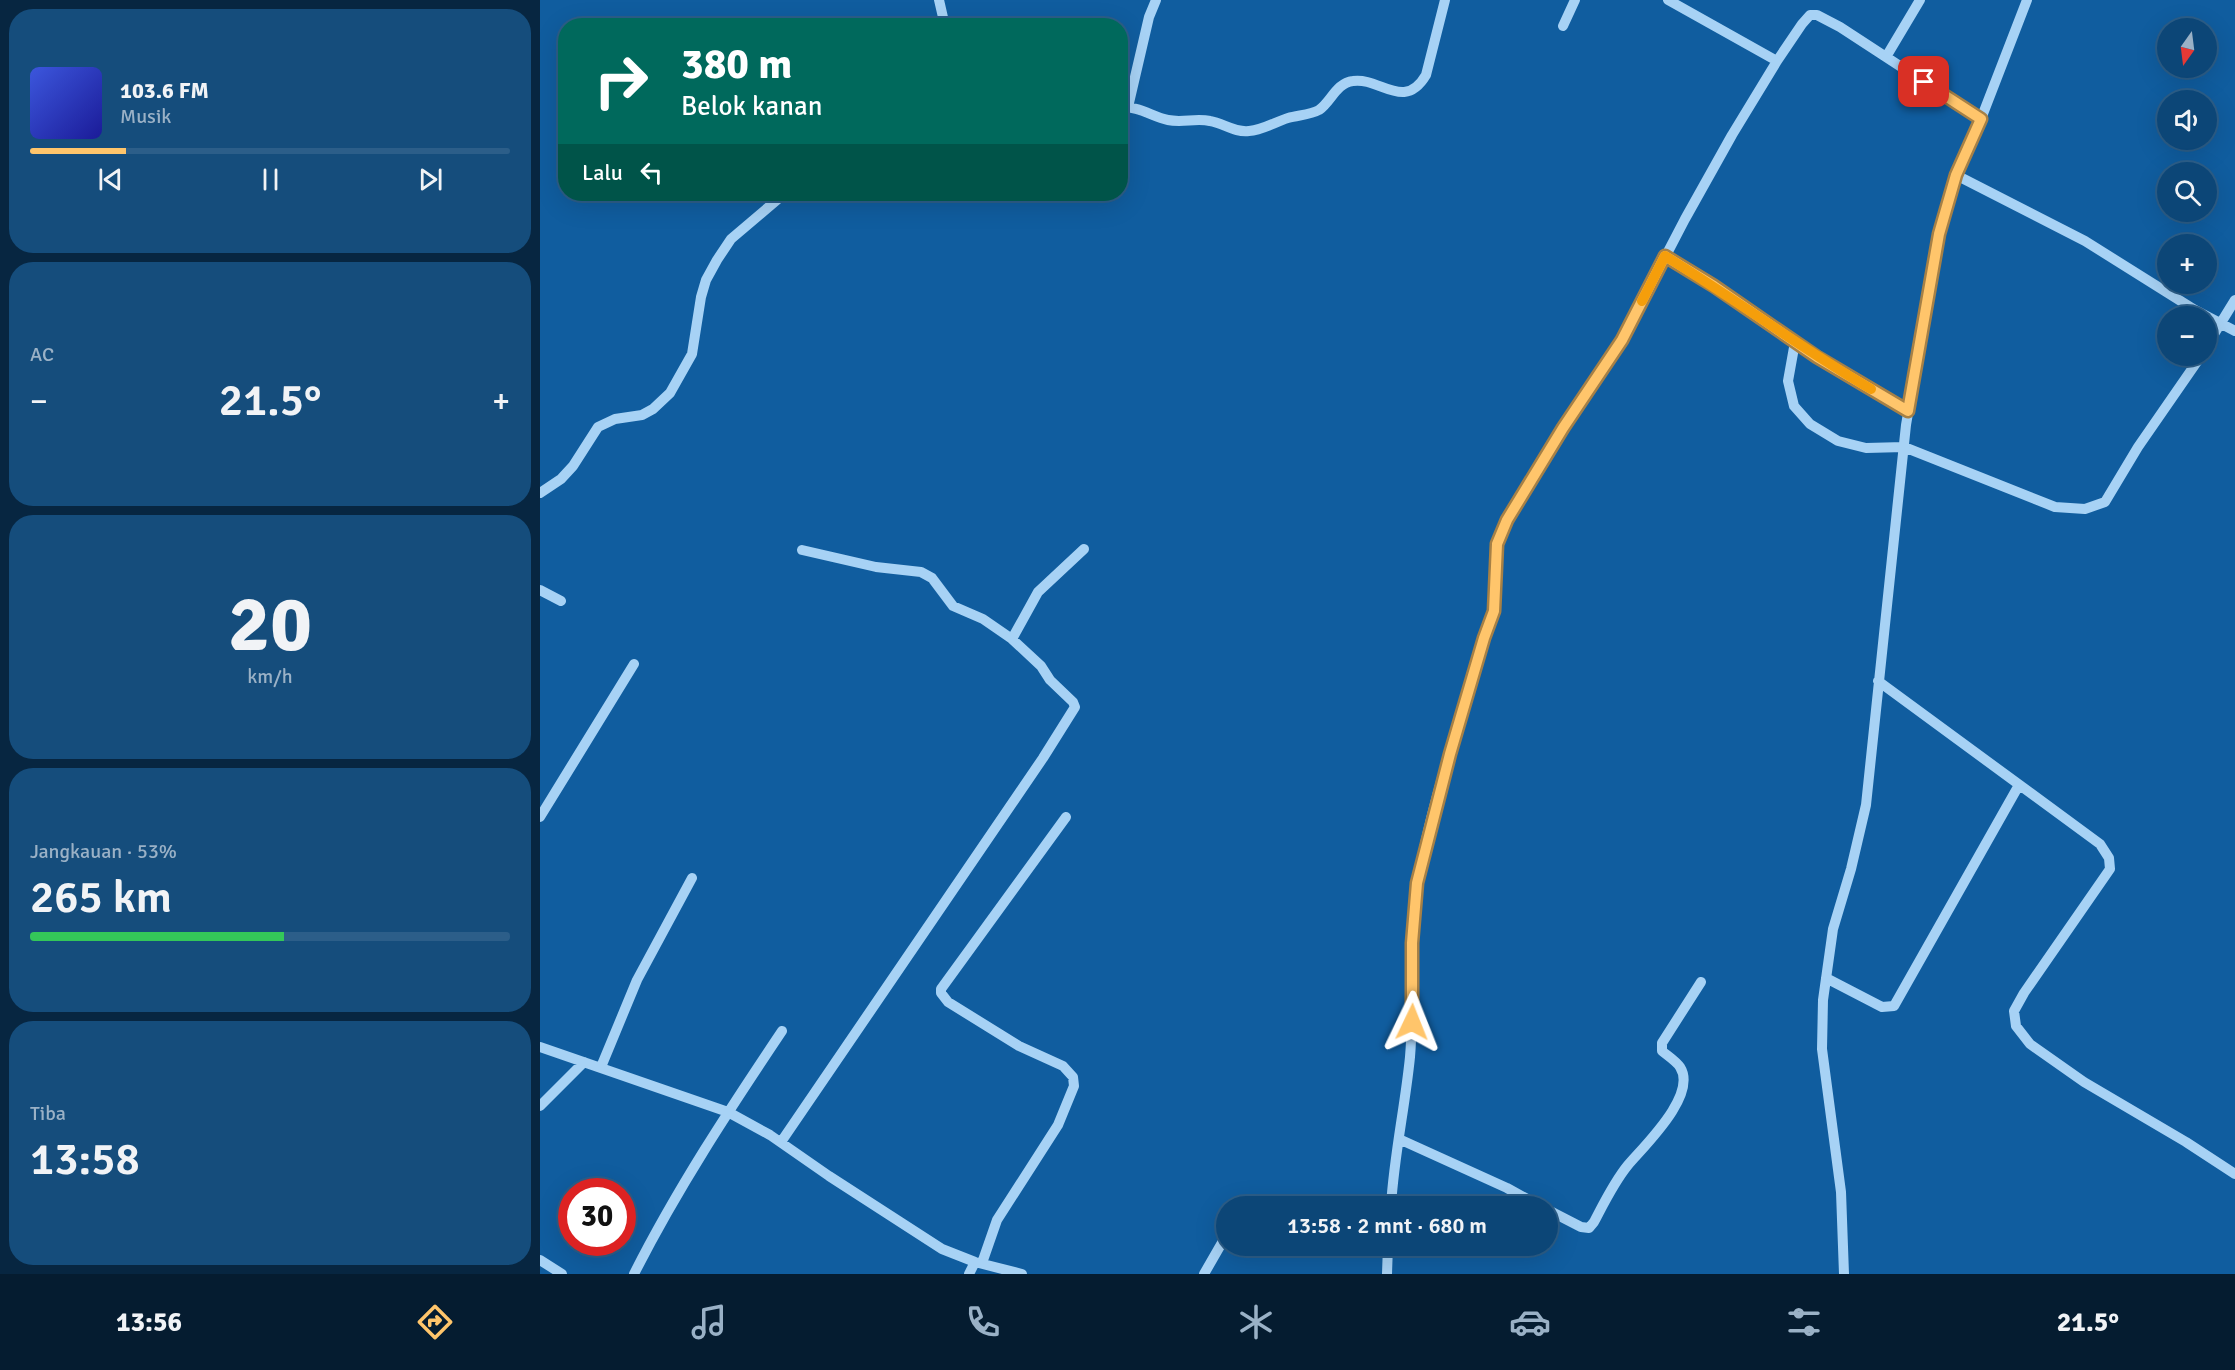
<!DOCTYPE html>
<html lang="id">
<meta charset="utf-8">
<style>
:root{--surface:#0c4677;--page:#154d7c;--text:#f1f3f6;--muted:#9ab1c6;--line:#2c5e89;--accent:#ffc56b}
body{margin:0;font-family:Signika,sans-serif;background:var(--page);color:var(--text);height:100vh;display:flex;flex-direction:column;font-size:22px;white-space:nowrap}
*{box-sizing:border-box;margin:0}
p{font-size:20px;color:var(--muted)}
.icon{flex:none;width:33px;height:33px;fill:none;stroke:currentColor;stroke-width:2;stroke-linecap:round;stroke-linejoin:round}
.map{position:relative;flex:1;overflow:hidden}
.side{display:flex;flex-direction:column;gap:9px;padding:9px;background:#072641;width:540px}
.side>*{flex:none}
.top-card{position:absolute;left:18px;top:18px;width:570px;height:183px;border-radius:24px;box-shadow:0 6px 24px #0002,0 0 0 2px var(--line);background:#00695c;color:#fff;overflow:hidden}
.needle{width:39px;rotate:194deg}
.fabs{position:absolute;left:1617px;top:18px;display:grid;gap:12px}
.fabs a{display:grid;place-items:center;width:60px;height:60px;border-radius:50%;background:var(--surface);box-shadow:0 6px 24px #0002,0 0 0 2px var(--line);font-size:30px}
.speed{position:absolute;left:18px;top:1178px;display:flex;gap:12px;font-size:30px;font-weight:700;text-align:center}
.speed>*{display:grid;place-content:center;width:78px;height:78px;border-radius:50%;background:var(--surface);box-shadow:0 6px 24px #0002,0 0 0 2px var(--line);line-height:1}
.speed .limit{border:9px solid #d22;background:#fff;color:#111}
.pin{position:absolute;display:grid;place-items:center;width:51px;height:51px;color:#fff;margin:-26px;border-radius:12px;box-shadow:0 3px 9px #0006}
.me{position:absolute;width:66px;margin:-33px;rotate:2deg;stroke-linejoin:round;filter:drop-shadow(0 0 4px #0008)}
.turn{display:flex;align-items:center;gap:21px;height:126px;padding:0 24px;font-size:27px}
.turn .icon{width:78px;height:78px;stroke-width:2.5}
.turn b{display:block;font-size:42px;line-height:51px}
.then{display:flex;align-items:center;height:57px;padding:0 24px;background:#0003;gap:12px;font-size:22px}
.big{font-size:45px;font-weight:600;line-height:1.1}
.side .card{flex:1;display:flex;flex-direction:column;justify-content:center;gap:9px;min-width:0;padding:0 21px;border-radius:24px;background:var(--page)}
.side .dial{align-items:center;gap:0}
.dial b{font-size:78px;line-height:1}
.song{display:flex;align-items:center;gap:18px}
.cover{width:72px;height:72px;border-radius:9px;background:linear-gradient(135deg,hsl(230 70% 55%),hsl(240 70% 35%))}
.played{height:6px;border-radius:3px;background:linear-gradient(90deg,var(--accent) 20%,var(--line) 20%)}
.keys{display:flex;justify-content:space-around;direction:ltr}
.heat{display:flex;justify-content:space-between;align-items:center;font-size:33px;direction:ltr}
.charge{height:9px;border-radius:4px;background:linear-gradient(90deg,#34c759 53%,var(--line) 0)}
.trip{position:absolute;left:676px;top:1196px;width:342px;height:60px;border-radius:30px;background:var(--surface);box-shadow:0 6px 24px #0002,0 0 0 2px var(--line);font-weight:600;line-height:60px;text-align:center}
.dock{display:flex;height:96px;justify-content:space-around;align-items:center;background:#051c30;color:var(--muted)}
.dock .icon{width:42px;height:42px}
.dock .active{color:var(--accent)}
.dock b{font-size:27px;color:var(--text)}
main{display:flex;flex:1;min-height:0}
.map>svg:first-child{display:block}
</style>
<main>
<section class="side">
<div class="card">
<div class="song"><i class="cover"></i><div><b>103.6 FM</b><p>Musik</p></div></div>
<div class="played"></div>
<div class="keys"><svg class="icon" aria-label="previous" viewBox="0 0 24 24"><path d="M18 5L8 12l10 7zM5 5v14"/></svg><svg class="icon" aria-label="pause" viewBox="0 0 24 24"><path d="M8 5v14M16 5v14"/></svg><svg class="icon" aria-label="next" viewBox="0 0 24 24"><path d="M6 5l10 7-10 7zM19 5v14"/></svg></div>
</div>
<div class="card"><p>AC</p>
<div class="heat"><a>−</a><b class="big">21.5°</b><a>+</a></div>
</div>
<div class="card dial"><b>20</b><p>km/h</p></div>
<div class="card"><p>Jangkauan · 53%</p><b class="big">265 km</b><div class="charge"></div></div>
<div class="card"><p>Tiba</p><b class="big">13:58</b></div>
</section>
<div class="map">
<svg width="1695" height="1274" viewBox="0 0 1695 1274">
<rect width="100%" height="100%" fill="#105d9f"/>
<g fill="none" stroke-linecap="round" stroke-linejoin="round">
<path stroke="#a7d2f5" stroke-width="10" d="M 399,0 L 405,26
M 1128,0 L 1237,61
M 1023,26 L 1035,0
M 1346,57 L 1380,0
M 588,107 L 609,17 L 616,0
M 580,108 C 598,105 612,117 628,120 C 642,123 656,118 670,121 C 683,123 695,133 709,131 C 723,130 735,122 748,118 C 758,115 770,115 779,110 C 791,102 796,83 813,81 C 840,77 864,112 886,75 L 905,0
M 1416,175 L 1545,241 L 1655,310 L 1695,331
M 1125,256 L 1174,286 L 1277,357 L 1368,411
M 1255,342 L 1248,381 L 1254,406 L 1270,424 L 1298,441 L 1326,448 L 1364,447 L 1515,507 L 1545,509 L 1565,502 L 1598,447 L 1661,356
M 1666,347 L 1695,300
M 0,493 L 21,479 L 33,466 L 58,427 L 75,419 L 102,415 L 113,409 L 130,393 L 152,354 L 161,297 L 166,280 L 177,260 L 191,239 L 244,194
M 0,590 L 21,601
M 472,639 L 498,592 L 544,549
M 1338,681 L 1560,844 L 1569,858 L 1570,869 L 1484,993 L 1474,1011 L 1476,1026 L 1490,1044 L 1544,1082 L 1646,1142 L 1695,1174
M 0,817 L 94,664
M 1286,978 L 1342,1007 L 1354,1006 L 1479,785
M 0,1047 L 188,1112 L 230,1135 L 289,1176 L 402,1249 L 435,1262 L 482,1274
M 61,1067 L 97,980 L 152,878
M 0,1106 L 44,1062
M 859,1139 L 967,1188 L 1000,1206
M 241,1142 L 503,758 L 535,707 L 533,702 L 510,680 L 501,666 L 472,639 L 443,619 L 413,606 L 392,578 L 381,572 L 336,567 L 262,550
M 851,1206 C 854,1156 865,1107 870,1057 C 875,1000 867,941 877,884 C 891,802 921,718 944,638 L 954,611 L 957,544 L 967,520 L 1023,428 L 1082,340 L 1145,219 L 1192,135 L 1237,61 L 1262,24 L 1270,15 L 1277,15 L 1300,27 L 1441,119
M 1008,1210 L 1041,1227 L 1049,1228 L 1054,1222 C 1064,1203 1074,1182 1088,1165 C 1104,1146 1158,1095 1140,1067 C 1136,1061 1128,1056 1122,1051 L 1122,1043 L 1161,982
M 0,1260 L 22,1274
M 442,1263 L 457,1220 L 518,1125 L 534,1086 L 533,1077 L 523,1066 L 479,1046 L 408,1002 L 401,993 L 401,989 L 526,817
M 94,1274 C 137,1189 189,1110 242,1031
M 429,1274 L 435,1262
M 664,1274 L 687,1234
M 847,1274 L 848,1245
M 1304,1274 L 1301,1192 L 1282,1049 L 1283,1000 L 1293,929 L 1311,869 L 1326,805 L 1366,425 L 1399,234 L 1416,175 L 1441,119 L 1487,0"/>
</g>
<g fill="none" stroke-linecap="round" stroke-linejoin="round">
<g stroke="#a68046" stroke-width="15">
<path id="route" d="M 872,1022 L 872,943 L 877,883 L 910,754 L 944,638 L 954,611 L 957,544 L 967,520 L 1023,428 L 1082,340 L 1125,256 L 1174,286 L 1277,357 L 1368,411 L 1399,234 L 1416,175 L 1441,119 L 1384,82"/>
</g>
<use href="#route" stroke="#ffc56b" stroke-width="10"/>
<path stroke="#f59e0b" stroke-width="10" d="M 1102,301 L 1125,256 C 1195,299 1261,348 1331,389"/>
</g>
</svg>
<div class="fabs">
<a><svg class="needle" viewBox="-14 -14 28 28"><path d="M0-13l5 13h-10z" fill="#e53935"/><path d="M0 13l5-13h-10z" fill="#9ab1c6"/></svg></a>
<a><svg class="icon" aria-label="sound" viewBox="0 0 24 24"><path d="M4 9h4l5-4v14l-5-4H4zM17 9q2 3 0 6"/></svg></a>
<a><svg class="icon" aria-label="search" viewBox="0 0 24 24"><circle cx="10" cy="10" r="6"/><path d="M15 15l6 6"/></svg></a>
<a>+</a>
<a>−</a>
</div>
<div class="speed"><div class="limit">30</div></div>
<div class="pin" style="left:1384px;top:82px;background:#d93025"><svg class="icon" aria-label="arrive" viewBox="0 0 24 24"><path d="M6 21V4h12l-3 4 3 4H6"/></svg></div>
<svg class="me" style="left:872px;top:1022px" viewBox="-20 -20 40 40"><path d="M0-17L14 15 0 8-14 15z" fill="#ffc56b" stroke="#fff" stroke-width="4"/></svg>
<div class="trip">13:58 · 2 mnt · 680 m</div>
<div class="top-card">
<div class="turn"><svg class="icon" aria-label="right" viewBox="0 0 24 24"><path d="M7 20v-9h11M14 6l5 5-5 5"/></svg><div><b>380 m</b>Belok kanan</div></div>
<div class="then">Lalu<svg class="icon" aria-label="left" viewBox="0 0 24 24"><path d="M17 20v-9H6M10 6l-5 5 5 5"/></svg></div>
</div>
</div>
</main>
<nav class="dock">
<b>13:56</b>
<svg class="icon active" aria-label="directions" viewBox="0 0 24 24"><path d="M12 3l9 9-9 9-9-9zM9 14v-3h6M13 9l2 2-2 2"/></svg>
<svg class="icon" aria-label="music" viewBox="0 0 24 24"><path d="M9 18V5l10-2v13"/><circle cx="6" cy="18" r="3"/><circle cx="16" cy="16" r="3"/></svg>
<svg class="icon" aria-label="phone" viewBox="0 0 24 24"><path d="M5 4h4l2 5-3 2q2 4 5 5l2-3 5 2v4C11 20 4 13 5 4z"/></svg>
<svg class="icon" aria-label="climate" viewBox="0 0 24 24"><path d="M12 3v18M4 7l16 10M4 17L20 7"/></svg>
<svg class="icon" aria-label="car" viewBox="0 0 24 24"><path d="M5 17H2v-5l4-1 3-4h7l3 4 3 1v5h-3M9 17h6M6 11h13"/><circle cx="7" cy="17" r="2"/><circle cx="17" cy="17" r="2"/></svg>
<svg class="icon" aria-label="filters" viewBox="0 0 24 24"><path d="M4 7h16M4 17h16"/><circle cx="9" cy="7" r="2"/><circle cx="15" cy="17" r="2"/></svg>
<b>21.5°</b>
</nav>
